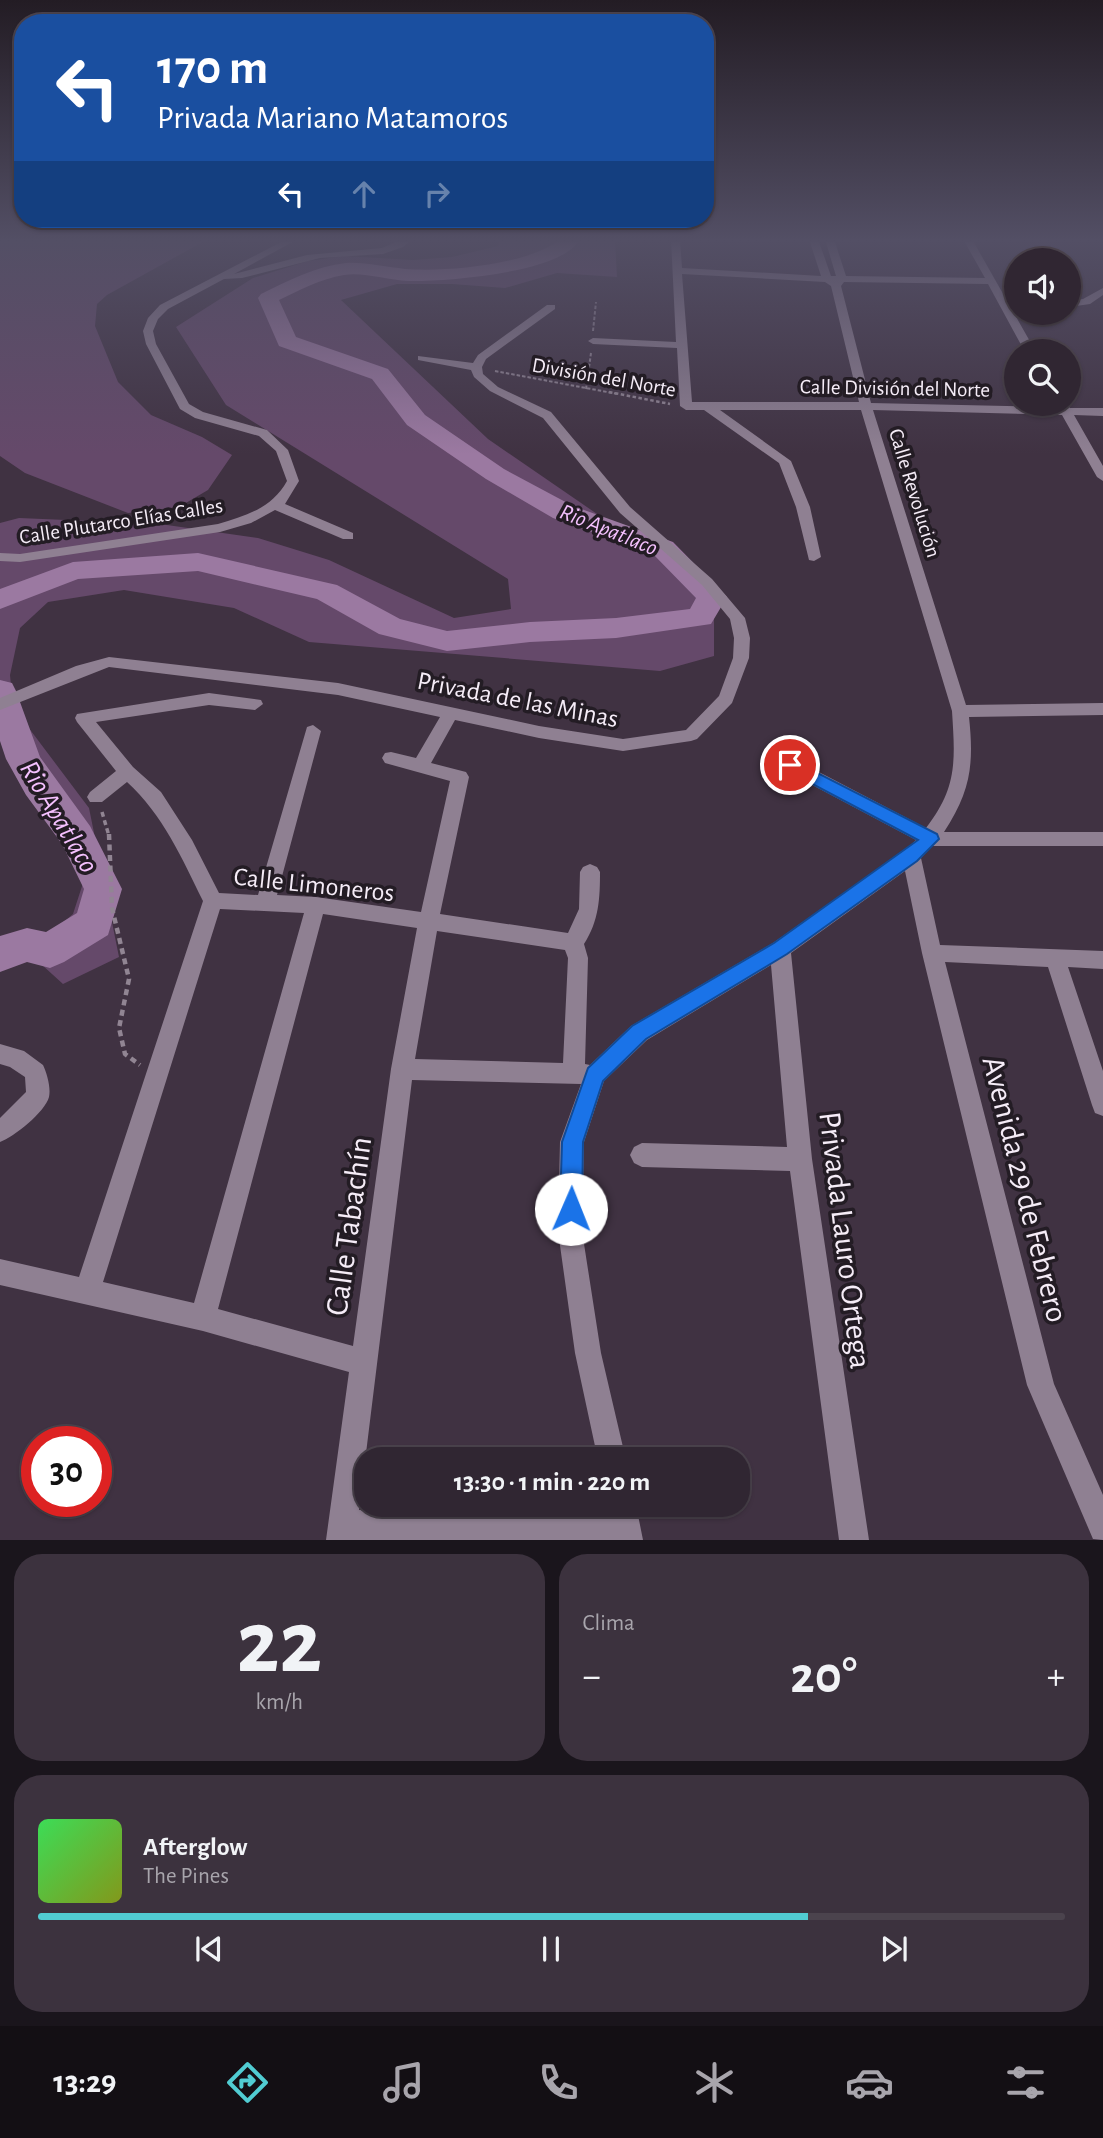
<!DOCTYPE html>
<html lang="es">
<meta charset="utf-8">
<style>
:root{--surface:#302632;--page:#3c323e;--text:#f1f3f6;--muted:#a8a5ac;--line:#4b434d;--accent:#51ccd2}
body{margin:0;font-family:"Alegreya Sans",sans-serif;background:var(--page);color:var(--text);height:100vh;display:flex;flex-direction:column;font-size:26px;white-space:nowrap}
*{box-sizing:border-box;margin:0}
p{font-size:23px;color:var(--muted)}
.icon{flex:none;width:38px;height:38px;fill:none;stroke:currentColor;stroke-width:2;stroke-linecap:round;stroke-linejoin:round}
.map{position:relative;height:1540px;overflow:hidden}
.drawer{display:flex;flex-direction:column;gap:14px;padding:14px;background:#1a151c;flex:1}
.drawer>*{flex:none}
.banner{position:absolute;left:14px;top:14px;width:700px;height:214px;border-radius:28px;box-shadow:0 2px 5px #0004,0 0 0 2px var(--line);background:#1a4fa0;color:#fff;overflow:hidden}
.buttons{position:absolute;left:1004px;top:248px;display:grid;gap:14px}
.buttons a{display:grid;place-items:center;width:77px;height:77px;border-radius:50%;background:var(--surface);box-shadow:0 2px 5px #0004,0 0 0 2px var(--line);font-size:35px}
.speed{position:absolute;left:21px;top:1426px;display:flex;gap:14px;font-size:35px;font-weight:700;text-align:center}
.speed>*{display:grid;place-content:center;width:91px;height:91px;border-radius:50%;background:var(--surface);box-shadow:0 2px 5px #0004,0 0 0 2px var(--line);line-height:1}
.speed .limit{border:10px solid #d22;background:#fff;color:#111}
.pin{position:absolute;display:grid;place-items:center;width:60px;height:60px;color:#fff;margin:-30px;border:4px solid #fff;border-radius:50%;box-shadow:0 2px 7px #0007}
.me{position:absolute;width:77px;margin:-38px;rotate:1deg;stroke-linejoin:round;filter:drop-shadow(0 0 5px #0008)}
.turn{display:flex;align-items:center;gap:24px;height:147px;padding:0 28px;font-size:32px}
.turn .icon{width:91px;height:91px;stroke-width:2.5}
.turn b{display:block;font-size:49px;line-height:60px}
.lanes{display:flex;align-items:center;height:66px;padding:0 28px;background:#0003;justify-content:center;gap:35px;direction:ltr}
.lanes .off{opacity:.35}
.big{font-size:52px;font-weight:600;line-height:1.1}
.drawer .tile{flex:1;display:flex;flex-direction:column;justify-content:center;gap:10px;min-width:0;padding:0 24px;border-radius:28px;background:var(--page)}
.drawer .dial{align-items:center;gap:0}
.dial b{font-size:91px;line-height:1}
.song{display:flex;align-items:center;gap:21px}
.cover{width:84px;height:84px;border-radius:10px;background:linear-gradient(135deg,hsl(130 70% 55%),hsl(70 70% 35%))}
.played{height:7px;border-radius:4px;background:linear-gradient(90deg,var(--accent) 75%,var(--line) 75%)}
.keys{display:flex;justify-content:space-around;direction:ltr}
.heat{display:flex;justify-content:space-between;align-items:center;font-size:38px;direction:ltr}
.drawer .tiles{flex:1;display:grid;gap:14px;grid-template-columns:1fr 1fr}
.tile:last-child{grid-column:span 2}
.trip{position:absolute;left:354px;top:1447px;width:396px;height:70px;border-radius:28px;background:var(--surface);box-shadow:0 2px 5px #0004,0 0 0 2px var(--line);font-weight:600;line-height:70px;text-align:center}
.dock{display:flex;height:112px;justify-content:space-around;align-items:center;background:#130f14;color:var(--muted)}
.dock .icon{width:49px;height:49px}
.dock .selected{color:var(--accent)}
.dock b{font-size:32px;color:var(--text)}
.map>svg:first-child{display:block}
</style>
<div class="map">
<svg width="1103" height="1540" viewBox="0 0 1103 1540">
<rect width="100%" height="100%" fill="#403242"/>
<path fill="#65496a" d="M 10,239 L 208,239 L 107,295 L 97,304 L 95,326 L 118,382 L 151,415 L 202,437 L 232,455 L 208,490 L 179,507 L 128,513 L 25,473 L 0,456 L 0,241 Z
M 500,239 L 615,239 L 617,277 L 557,273 L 505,288 L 452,284 L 397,284 L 341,300 L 488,439 L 664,560 L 714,615 L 714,656 L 660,671 L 309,642 L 234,608 L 124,590 L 48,602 L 20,628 L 10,675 L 13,707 L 89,808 L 119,957 L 63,984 L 30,954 L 0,971 L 0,945 L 53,931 L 73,914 L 84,880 L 0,730 L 0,523 L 19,518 L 160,524 L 258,538 L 329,560 L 454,618 L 511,609 L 508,579 L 226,405 L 176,327 L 253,278 L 308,261 L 344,256 L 413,260 L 452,257 L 498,246 Z"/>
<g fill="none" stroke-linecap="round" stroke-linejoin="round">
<path fill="#9b79a1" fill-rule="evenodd" d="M 561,239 L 579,239 C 566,273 441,282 408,281 C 387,280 364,272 344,275 C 320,279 300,290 279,300 L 296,337 L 388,369 L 425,415 L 504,469 L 573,506 L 673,542 L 727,597 L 711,624 L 616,638 L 530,642 L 447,651 L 379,634 L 317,599 L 198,571 L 78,579 L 0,609 L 0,589 L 73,562 L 198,553 L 337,585 L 400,619 L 447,631 L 530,622 L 616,618 L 690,609 L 696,598 L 653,554 L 553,518 L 486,479 L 407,425 L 372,379 L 279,346 L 258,298 L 261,294 C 288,281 316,266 346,263 C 365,262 386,267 405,269 C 447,272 528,265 561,239 Z
M 0,680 L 12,683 L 16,691 L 40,757 L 90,826 L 122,889 L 108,935 L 64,962 L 50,968 L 27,962 L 0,972 L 0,936 L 27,928 L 46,932 L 77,913 L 84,889 L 62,844 L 26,795 L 6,759 L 0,741 Z"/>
<path stroke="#918593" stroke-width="2" stroke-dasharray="3.5 2" stroke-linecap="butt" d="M 593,331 L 596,302
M 495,371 L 618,394
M 586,389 L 591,353"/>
<path stroke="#918593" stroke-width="2.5" stroke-dasharray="3.5 2.5" stroke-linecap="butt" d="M 609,392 L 670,404"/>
<path stroke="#918593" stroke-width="3.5" stroke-dasharray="5 3.5" stroke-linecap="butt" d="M 102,812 L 109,836"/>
<path stroke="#918593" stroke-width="4.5" stroke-dasharray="6 4.5" stroke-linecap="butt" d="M 109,834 L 112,908 L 129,979 L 119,1028 L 125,1054 L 140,1065"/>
<path fill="#8f8092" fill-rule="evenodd" d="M 287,239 L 298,239 L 234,274 L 307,255 L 382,248 L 402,239 L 412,239 L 403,247 L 383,254 L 320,258 L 242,278 L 224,279 L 168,309 L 158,319 L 153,331 L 156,344 L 189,404 L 203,412 L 267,430 L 288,450 L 299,481 L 285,504 L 353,533 L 353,539 L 343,539 L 275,510 L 251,523 L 220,532 L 20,562 L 0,561 L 0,553 L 20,554 L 218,524 C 246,516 272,508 287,481 L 276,451 L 259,436 L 195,418 L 180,409 L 146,344 L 143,331 L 148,318 L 160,305 Z
M 671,239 L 680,239 L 682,268 L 821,276 L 809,239 L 818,239 L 831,276 L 836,276 L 825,239 L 834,239 L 846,276 L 985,278 L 963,239 L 972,239 L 1036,352 L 1025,352 L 988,284 L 844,282 L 841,286 L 871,403 L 1058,407 L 1056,404 L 1068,404 L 1070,408 L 1103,408 L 1103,416 L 1074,415 L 1103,466 L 1103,481 L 1097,477 L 1062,415 L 873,410 L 966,705 L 1103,703 L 1103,715 L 969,717 C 974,764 971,791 944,832 L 1103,832 L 1103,846 L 932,846 L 921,858 L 940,945 L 1103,951 L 1103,969 L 1068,967 L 1103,1071 L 1103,1116 L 1095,1113 L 1092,1105 L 1048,967 L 945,962 L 1054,1384 L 1103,1495 L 1103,1540 L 1093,1539 L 1027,1385 L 922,953 L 905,871 L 791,953 L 812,1159 L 869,1540 L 839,1540 L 790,1171 L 642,1167 L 634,1163 L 630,1155 L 634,1147 L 642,1143 L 787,1147 L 771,965 L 647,1040 L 604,1081 L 584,1142 L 582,1231 L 601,1353 L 626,1460 L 598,1460 L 575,1353 L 558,1231 L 560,1142 L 581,1084 L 412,1080 L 359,1510 L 608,1509 L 608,1505 L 636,1505 L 643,1540 L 326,1540 L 349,1372 L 203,1331 L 0,1285 L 0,1259 L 79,1277 L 203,901 C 182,858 163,815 127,782 L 102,802 L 90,802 L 87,797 L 90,792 L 116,771 L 77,722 L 75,718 L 77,714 L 209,693 L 261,700 L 263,704 L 255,710 L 209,705 L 96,722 L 133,767 L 161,792 L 192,840 L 219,893 L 258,895 L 307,727 L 313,725 L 321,731 L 277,895 L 316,897 L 421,912 L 450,781 L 385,763 L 382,758 L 385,753 L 391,752 L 416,758 L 440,717 L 338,695 L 109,667 L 0,710 L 0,698 L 76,666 L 109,657 L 338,683 L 539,726 L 623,739 L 686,730 L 719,696 L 733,658 L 734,638 L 730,619 L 702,585 L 620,513 L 543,418 L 490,391 L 474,377 L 471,370 L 418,360 L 418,356 L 473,363 L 478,355 L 547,305 L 555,305 L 555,309 L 486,359 L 482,367 L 483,374 L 498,387 L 551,412 L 630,507 L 712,579 L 745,618 L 750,638 L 749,658 L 732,703 L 697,739 L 691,741 L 623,751 L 539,738 L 455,720 L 431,763 L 466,772 L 469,777 L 440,914 L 568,933 L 579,909 L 580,872 L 583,867 L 590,864 L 597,867 L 600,872 C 600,898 599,921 584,944 L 588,958 L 585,1064 L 590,1065 L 631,1026 L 773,943 L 904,851 L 916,840 L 784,770 L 781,765 L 784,760 L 796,760 L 926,828 C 958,787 955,759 952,711 L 861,410 L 720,410 L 791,461 L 810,507 L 821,557 L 814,561 L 809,560 L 796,507 L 779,463 L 704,410 L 686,410 L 680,406 L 677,348 L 593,344 L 588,341 L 593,338 L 676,342 ZM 682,274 L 825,282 L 831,286 L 859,402 L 692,402 ZM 220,909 L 304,913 L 194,1303 L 103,1282 ZM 323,914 L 417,928 L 391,1069 L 353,1346 L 218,1309 ZM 437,931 L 565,950 L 568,958 L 563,1063 L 415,1059 Z
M 1103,288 L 1103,295 L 1090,304 L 1069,307 L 1069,301 L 1083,299 Z
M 0,1044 L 24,1051 L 43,1065 C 47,1073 51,1088 49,1097 C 45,1112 14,1137 0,1142 L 0,1118 L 26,1092 L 25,1077 L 10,1067 L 0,1064 Z"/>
</g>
<linearGradient id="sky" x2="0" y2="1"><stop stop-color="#231c24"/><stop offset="0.53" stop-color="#534f65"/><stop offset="1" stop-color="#534f65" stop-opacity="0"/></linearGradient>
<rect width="1103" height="454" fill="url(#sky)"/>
<path fill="#1a73e8" stroke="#114b97" stroke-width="2" d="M 790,759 L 937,834 L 939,839 L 917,861 L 787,954 L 646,1039 L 603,1081 L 583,1142 L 582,1209 L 579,1217 L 571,1220 L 563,1217 L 560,1209 L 562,1142 L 588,1068 L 632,1026 L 774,943 L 918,840 L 784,769 L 782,765 L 784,761 Z"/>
<g text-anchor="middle" stroke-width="7" stroke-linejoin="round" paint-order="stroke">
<g font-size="21" fill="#f5ecf7" stroke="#231c24">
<text transform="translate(604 377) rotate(10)" y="7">División del Norte</text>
<text transform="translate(895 388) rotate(1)" y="7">Calle División del Norte</text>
<text transform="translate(915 493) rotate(73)" y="7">Calle Revolución</text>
<text transform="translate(121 521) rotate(-9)" y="7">Calle Plutarco Elías Calles</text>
</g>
<g font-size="23" font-style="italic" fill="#f5c1ff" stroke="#231c24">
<text transform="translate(609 529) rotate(22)" y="8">Rio Apatlaco</text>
</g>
<g font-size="26" fill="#f5ecf7" stroke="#231c24">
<text transform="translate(518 699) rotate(11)" y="9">Privada de las Minas</text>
<text transform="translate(314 884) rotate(6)" y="9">Calle Limoneros</text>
</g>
<g font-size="28" font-style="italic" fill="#f5c1ff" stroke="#231c24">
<text transform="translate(60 816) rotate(59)" y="10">Rio Apatlaco</text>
</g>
<g font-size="32" fill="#f5ecf7" stroke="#231c24">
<text transform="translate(1026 1189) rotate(76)" y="11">Avenida 29 de Febrero</text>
<text transform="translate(348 1226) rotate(-82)" y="11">Calle Tabachín</text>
<text transform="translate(846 1240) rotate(83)" y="11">Privada Lauro Ortega</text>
</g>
</g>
</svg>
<div class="buttons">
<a><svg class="icon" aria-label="sound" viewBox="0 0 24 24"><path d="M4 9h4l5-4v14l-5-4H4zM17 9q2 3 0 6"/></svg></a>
<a><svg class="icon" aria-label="search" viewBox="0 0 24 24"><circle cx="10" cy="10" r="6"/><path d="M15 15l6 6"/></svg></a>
</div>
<div class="speed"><div class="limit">30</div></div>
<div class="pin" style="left:790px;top:765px;background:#d93025"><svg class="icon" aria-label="arrive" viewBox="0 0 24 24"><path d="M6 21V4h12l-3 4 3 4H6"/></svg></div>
<svg class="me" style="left:571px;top:1209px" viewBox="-20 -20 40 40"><circle r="19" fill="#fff"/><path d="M0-13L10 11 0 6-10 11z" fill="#1a73e8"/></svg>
<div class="trip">13:30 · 1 min · 220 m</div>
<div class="banner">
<div class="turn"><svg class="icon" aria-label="left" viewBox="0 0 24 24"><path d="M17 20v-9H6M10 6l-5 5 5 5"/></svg><div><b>170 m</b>Privada Mariano Matamoros</div></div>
<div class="lanes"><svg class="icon" aria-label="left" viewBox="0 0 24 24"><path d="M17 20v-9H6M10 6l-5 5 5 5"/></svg><svg class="icon off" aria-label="ahead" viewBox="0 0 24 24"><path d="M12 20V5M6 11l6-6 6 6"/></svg><svg class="icon off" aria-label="right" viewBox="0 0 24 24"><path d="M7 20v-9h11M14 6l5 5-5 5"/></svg></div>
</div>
</div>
<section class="drawer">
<div class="tiles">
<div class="tile dial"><b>22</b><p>km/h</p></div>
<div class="tile"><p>Clima</p>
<div class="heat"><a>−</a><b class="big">20°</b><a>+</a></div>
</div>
<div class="tile">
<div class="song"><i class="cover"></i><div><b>Afterglow</b><p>The Pines</p></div></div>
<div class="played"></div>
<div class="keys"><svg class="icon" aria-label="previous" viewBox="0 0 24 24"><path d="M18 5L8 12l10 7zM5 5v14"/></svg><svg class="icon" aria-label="pause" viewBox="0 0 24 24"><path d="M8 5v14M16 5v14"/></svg><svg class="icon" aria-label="next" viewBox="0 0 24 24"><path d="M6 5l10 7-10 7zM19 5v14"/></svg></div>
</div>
</div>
</section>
<nav class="dock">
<b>13:29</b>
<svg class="icon selected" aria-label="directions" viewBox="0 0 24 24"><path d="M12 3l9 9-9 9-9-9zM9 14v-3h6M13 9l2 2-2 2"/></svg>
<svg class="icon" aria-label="music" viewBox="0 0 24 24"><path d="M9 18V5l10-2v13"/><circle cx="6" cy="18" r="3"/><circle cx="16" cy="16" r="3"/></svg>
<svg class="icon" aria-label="phone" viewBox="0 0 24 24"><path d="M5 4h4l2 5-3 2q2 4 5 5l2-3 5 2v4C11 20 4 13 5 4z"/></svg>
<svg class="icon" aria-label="climate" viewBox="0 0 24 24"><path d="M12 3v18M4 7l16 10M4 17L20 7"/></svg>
<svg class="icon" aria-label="car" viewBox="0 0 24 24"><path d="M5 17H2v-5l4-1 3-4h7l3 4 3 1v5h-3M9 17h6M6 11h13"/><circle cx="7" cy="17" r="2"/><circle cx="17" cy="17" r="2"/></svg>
<svg class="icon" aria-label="filters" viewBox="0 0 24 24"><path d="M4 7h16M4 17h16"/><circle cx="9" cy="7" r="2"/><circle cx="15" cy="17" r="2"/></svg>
</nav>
